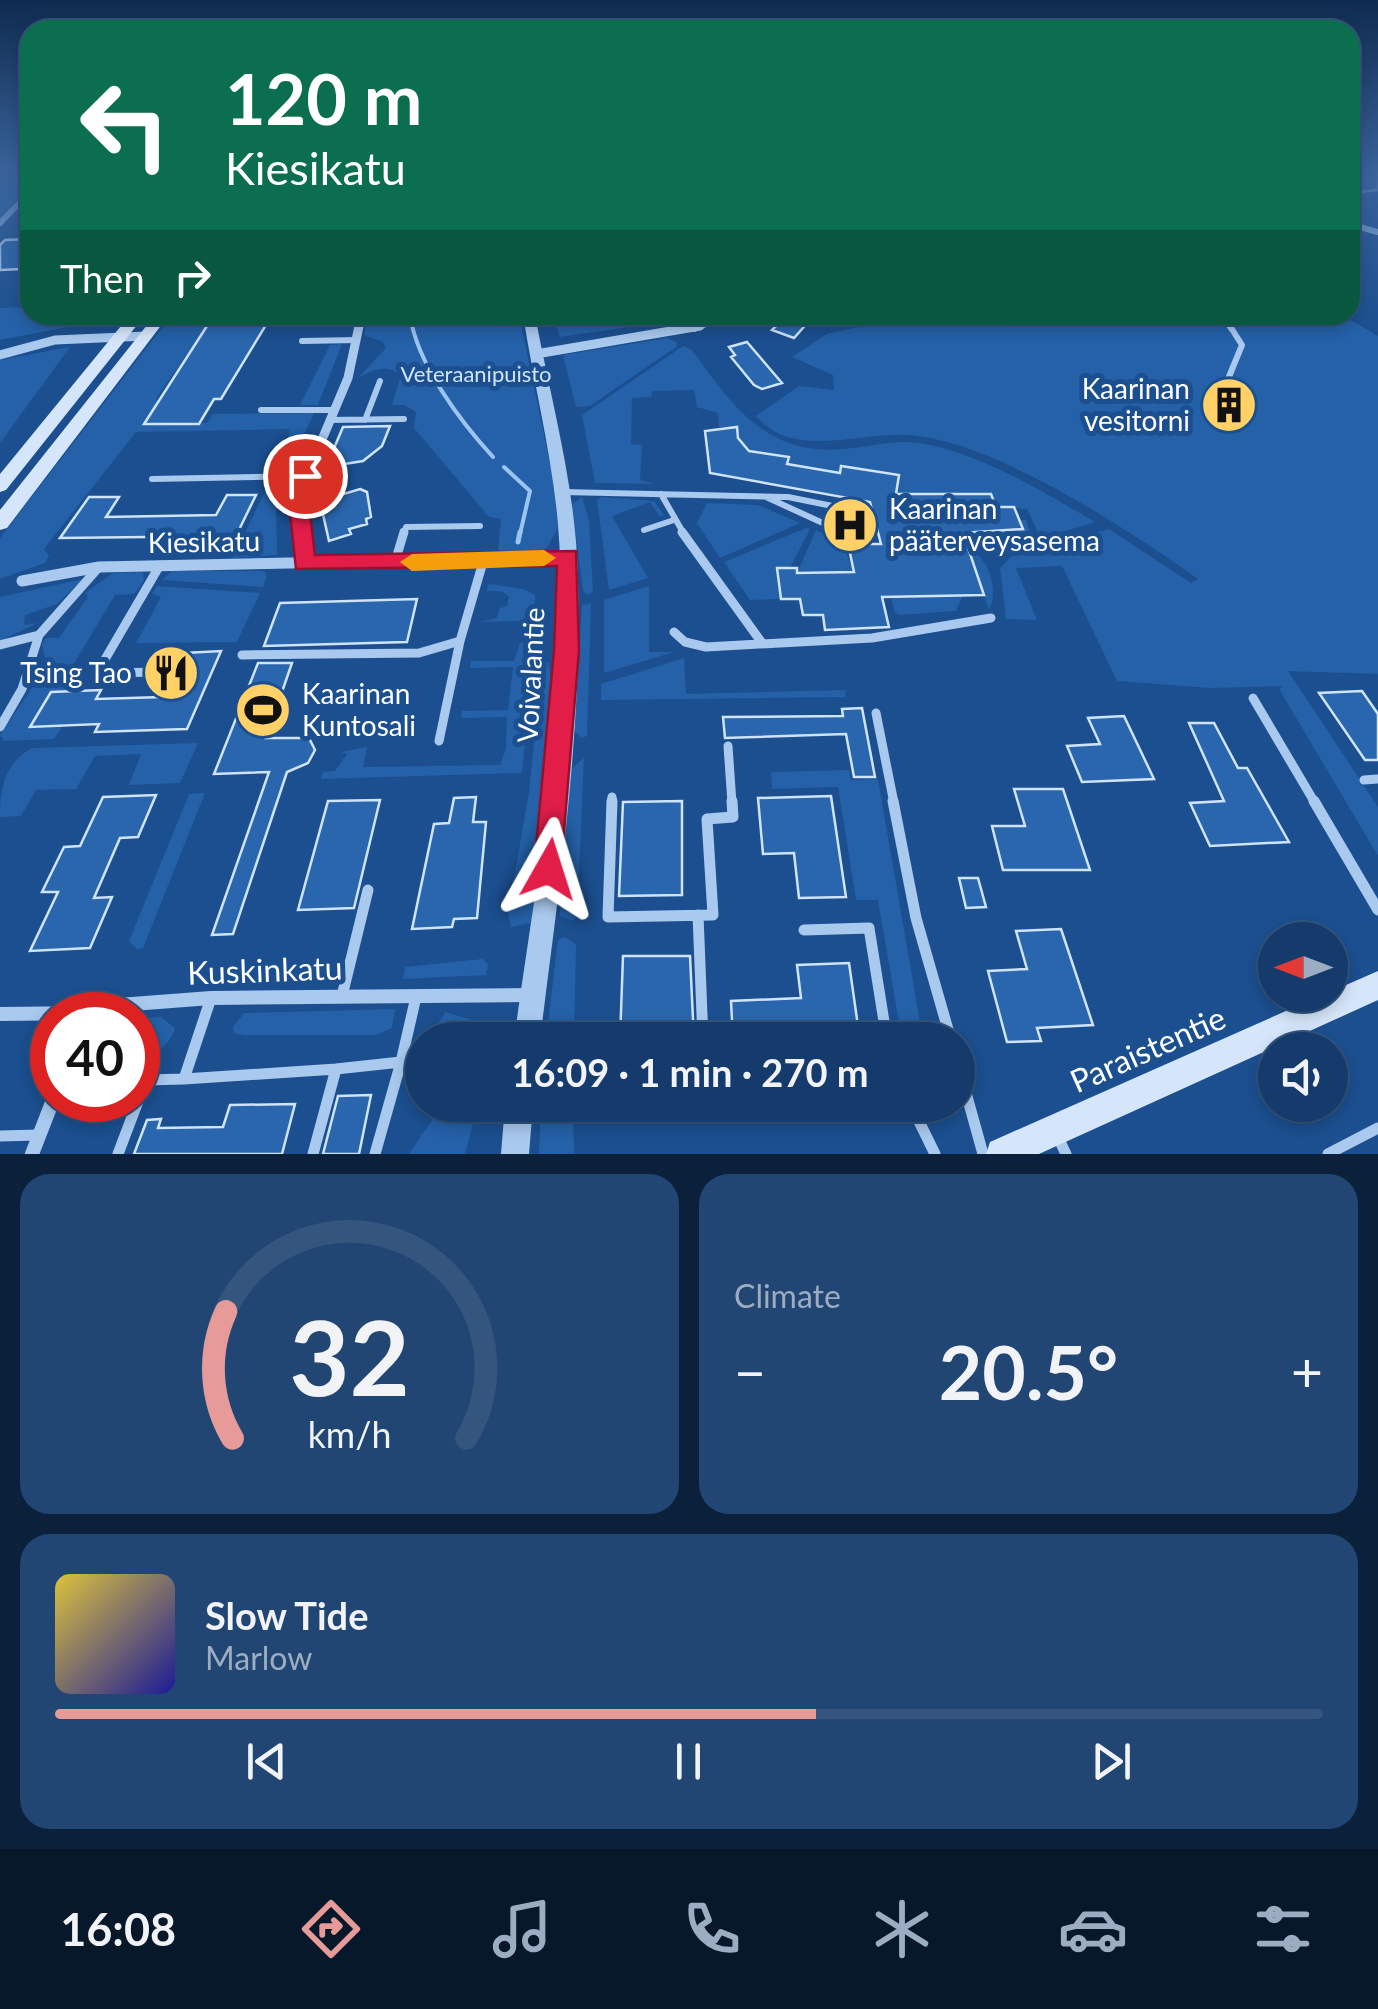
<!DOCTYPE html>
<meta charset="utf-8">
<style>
:root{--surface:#143b6b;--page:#214673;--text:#f1f3f6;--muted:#9dadc1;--line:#33557e;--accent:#e69b98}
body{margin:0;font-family:Lato,sans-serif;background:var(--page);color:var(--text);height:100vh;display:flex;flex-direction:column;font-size:38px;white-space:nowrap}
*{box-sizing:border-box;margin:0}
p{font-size:32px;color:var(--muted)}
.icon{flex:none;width:55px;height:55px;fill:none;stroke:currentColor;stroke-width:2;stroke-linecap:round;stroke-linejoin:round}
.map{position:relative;height:1154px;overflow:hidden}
.details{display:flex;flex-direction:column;gap:20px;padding:20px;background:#0b203b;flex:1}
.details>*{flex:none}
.guide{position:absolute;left:20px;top:20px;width:1340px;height:305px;border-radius:30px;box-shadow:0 5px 15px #0003,0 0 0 2px var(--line);background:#0b6e4f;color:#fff;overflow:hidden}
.needle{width:65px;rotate:270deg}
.tools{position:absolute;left:1258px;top:922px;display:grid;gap:20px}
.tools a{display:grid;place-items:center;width:90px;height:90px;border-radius:50%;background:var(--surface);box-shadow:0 5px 15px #0003,0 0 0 2px var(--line);font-size:50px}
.speed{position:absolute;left:30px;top:992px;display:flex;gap:20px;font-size:50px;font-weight:700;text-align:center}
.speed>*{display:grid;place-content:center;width:130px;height:130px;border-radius:50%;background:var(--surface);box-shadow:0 5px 15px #0003,0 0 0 2px var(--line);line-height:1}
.speed .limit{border:15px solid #d22;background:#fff;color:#111}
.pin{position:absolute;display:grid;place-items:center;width:85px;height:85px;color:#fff;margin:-42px;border:5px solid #fff;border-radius:50%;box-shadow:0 2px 10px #0007}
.me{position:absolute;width:110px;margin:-55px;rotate:6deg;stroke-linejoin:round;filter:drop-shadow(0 0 8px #0008)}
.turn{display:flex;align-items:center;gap:35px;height:210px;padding:0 40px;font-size:45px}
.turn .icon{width:130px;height:130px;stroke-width:2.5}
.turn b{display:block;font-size:70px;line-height:85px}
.then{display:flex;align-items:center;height:95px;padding:0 40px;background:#0003;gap:20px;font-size:38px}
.big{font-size:75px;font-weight:700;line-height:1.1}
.details .widget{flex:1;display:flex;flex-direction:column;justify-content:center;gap:15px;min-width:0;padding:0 35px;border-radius:30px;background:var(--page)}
.details .dial{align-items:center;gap:0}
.dial svg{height:260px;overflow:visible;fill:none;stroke:var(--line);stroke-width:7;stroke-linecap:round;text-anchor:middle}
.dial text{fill:var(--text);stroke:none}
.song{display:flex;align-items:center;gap:30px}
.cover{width:120px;height:120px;border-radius:15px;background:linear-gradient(135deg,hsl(50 70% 55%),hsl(240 70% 35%))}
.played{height:10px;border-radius:5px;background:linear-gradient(90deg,var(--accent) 60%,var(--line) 60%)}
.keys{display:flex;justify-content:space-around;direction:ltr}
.heat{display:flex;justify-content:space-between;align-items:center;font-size:55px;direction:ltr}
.details .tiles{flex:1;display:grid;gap:20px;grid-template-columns:1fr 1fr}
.widget:last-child{grid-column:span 2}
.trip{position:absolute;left:405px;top:1022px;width:570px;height:100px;border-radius:50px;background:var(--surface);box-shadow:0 5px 15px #0003,0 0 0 2px var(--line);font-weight:700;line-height:100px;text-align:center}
.tabs{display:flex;height:160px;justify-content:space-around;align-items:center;background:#08182b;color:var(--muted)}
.tabs .icon{width:70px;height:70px}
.tabs .active{color:var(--accent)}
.tabs b{font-size:45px;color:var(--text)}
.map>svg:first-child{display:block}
</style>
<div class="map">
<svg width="1378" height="1154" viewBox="0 0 1378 1154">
<rect width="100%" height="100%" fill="#1b4f8f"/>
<path fill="#2461a8" d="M 0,171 L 30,171 L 30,184 L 0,218 Z
M 30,307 L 30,315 L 103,315 L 94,322 L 0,340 L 0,308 Z
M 172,315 L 214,315 L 156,399 L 160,400 L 145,424 L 207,423 L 213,414 L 314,413 L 288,469 L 281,469 L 290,429 L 136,432 L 44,549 L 49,556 L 45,563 L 0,579 L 0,538 Z
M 368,315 L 519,315 L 552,473 L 558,528 L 547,548 L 532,554 L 498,550 L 501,519 L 489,517 L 414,428 L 416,412 L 404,405 L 392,405 L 401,375 C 387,364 373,369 358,378 L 386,348 L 383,342 L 364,335 Z
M 552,315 L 640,315 L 636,326 L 560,337 Z
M 915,315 L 1342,315 L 1378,336 L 1378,674 L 1288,671 L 1378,807 L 1378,856 L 1279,689 L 1284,686 L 1211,688 L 1117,681 L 1062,566 L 1016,568 L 1037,620 L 1006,619 L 1000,568 L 1015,553 L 1109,529 L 1191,583 L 1198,579 C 1127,529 1003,447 918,436 C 867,428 796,463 756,416 L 799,386 L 834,390 L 833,375 L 792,357 L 827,334 Z
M 667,338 L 677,342 L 676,347 L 590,406 L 576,407 L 563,355 Z
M 342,344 L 318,405 L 300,405 L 330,345 Z
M 683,346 L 692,350 C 732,405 766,456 843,449 C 869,447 894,439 920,443 C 980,453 1042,491 1095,522 L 1046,537 L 1039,535 L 1027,509 L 996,507 L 968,493 L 897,496 L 898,475 L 842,466 L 840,473 L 787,464 L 788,457 L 749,453 L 738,439 L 737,427 L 719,427 L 718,413 L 697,407 L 694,390 L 652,391 L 651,397 L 632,398 L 631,444 L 642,445 L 640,480 L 654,484 L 595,483 L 582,415 Z
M 70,347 L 0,443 L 0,360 Z
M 283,482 L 276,511 L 277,555 L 233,558 L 269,483 Z
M 582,497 L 589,520 L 593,592 L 588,595 L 583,591 L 572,504 Z
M 602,497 L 654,501 L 664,515 L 660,517 L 650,502 L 612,516 L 648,578 L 609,590 L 597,500 Z
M 707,503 L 758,505 L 800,523 L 720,558 L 697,523 Z
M 1019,520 L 1026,520 L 1032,537 L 1028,541 L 976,553 C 991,565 998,594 989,610 L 971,556 L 921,556 L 914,530 L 1022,529 Z
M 806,528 L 810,529 L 790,568 L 777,568 L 781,599 L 750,600 L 724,562 Z
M 816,530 L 842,543 L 854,572 L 797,573 Z
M 172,571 L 264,571 L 267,576 L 263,587 L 162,580 Z
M 143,572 L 144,581 L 134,594 L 115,595 L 63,682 L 79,682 L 75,691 L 51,692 L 31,726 L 63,726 L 54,739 L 4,741 L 0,735 L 47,666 L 42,645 L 46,638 L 59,638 L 88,597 L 85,593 L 113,573 Z
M 83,579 L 57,604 L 25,615 L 24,625 L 38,623 L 0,641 L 0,597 Z
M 489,584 L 523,589 L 535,595 L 535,636 L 521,637 L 520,621 L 478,622 L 497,618 L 500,608 L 507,606 L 509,596 L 501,591 L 486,591 Z
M 157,586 L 260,593 L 237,642 L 136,643 L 161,597 L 152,594 Z
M 649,586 L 649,652 L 674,652 L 604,673 L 604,600 Z
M 963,595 L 956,611 L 900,615 L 895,613 L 891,597 Z
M 591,603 L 587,736 L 581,738 L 573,729 L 582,605 Z
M 520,643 L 535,643 L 522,773 L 321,779 L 323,772 L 335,771 L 347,754 L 340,752 L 367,747 L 363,767 L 500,765 L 506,749 L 507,717 L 461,718 L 462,711 L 508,710 L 513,667 L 470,668 L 471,661 L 514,661 Z
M 684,658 L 686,694 L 845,690 L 846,697 L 601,700 L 601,684 Z
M 542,663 L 549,663 C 558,748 541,838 531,923 L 511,927 L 508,913 L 529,792 Z
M 198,743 L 180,783 L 129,785 L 141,754 L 95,756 L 76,789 L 36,790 L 21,816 L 0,817 C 0,789 4,763 32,748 Z
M 584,758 L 577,916 L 573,921 L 560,916 L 568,772 Z
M 849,770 L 851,780 L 878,779 L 923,1040 L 902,1040 L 878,900 L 856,900 L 838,787 L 772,789 L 771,772 Z
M 205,793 L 143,948 L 137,949 L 129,941 L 189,794 Z
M 565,937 L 576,944 L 574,1040 L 546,1040 L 558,940 Z
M 483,959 L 488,964 L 486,975 L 403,979 L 405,967 Z
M 347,968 L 344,979 L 238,983 L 243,970 Z
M 395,1009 L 392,1028 L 376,1035 L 244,1035 L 234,1033 L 233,1027 L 244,1013 Z
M 445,1012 L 480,1022 L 481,1040 L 444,1040 L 438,1024 Z
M 161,1017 L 175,1028 C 169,1047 157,1053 138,1055 L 138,1018 Z
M 442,1105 L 478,1105 L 465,1154 L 409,1154 Z
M 541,1105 L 573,1105 L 574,1154 L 539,1154 Z"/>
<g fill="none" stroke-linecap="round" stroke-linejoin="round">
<path stroke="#9cc4f0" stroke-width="4" d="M 410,315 C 417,364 460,421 493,457
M 504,467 L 530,491 L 520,534"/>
<path stroke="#9cc4f0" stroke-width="5" d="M 518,542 L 520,532"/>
</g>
<path fill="#2a66ad" stroke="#cfe3fa" stroke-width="2.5" d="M 1378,171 L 1378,190 L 1350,193 L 1350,173 Z
M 30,239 L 30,258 L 21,269 L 0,270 L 0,245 L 5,240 Z
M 214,315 L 272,315 L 221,399 L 214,399 L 199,424 L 144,424 Z
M 787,315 L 793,315 L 810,320 L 794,338 L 772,330 Z
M 747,342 L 782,383 L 762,389 L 754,385 L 731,357 L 735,355 L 729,347 Z
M 1219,393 L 1238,398 L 1253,413 L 1236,417 L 1215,410 L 1206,398 Z
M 390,426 L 382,446 L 363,461 L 326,467 L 343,427 Z
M 737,427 L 738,438 L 749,451 L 789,457 L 787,464 L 840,473 L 841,466 L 899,475 L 896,494 L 991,494 L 996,507 L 1014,507 L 1023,529 L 963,533 L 984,595 L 882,597 L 889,627 L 825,630 L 823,615 L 803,615 L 800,599 L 781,599 L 777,568 L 797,568 L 797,573 L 854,572 L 848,544 L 881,544 L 870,502 L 710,473 L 705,431 Z
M 360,489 L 367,492 L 371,517 L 366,519 L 367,524 L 349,529 L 351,534 L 329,541 L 320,501 Z
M 227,495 L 256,495 L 236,536 L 60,538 L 89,497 L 119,497 L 106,517 L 216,515 Z
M 417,599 L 407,642 L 264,646 L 280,603 Z
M 221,651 L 187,729 L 95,732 L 99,724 L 30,727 L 51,692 L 101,690 L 96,699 L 163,697 L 184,653 Z
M 258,663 L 292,663 L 266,738 L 309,738 L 315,750 L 308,763 L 287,772 L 233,934 L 212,935 L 269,772 L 214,774 Z
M 1362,691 L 1378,714 L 1378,760 L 1365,760 L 1319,693 Z
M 862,708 L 875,777 L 854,777 L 846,734 L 725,738 L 723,717 L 843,716 L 842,709 Z
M 1124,716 L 1154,779 L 1082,782 L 1067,746 L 1100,744 L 1088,718 Z
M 1189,723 L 1214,723 L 1238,768 L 1247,768 L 1289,842 L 1210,846 L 1190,803 L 1224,801 Z
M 1014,789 L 1063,789 L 1090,870 L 1003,870 L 992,826 L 1025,826 Z
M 156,795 L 138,837 L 120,838 L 94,898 L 112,897 L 90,948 L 30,951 L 58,892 L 42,892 L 64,847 L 80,846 L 103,797 Z
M 831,796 L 846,897 L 799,898 L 794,853 L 763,854 L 758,798 Z
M 476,797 L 473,822 L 486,822 L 477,918 L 454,919 L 452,927 L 412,929 L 434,824 L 449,823 L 454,798 Z
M 380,800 L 354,908 L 298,910 L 328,801 Z
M 682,801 L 682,895 L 619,896 L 623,802 Z
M 959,878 L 978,878 L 986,907 L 966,908 Z
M 1061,929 L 1093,1025 L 1037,1028 L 1041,1041 L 1007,1042 L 988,971 L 1027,969 L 1016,931 Z
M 623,956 L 690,956 L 694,1040 L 620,1040 Z
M 849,963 L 860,1040 L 733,1040 L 731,1001 L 801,998 L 797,965 Z
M 371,1095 L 359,1154 L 323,1154 L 338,1096 Z
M 295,1104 L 282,1154 L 134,1154 L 147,1120 L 161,1119 L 158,1128 L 223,1127 L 230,1105 Z"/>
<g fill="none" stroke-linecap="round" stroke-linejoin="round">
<path stroke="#a9c9ee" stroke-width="5" d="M 1222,315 L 1231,329"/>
<path stroke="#a9c9ee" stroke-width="6" d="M 302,341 L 357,340
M 1226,384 L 1242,345 L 1230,326
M 261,410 L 333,410
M 329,420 L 404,419
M 365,420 L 380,381
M 152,479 L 305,476
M 563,492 L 788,497 L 847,509 L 853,512 L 857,526 L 838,530 L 766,497
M 661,494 L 684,534
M 644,530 L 674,520
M 404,534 L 406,527 L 480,526"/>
<path stroke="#a9c9ee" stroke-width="9" d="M 682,532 L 762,643
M 395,562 L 404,532
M 160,565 L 97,673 L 165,672
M 674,632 L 685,642 L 706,647 L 872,638 L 991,618
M 0,645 L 39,635
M 242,655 L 419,653 L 460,641 L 483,562
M 1253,698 L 1315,803
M 876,713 L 894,803
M 0,727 L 22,689 L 39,635 L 99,567
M 439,741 L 460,641
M 728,746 L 732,803
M 1364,780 L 1378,779
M 612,803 L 612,797"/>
<path stroke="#a9c9ee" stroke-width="11" d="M 612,801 L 608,917 L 713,915 L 707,819 L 733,817 L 732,801
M 893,801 L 916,918 L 951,1040
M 1314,801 L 1378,910
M 698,915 L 703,1040
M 804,930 L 869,928 L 887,1040
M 342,996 L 368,890
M 958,1064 L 983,1154
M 184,1079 L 336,1069
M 715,1105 L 719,1118 L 754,1105
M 911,1105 L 935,1154
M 1057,1135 L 1066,1154
M 0,1136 L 39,1135
M 118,1154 L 146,1080 L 184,1079 L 211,998
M 313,1154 L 336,1069 L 401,1062 L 416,997
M 375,1154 L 401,1062
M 1328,1154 L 1378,1128"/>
<path stroke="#a9c9ee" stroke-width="6" d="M 0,223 L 30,192
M 1360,227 L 1378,232
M 359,329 L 362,315
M 694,329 L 727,315"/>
<path stroke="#a9c9ee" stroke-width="9" d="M 536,354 L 700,326
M 0,355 L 55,340 L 146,336
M 301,534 L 302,487 L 348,378 L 359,326"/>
<path stroke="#a9c9ee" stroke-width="11" d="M 300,532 L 304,563
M 22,581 L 99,567 L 568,557"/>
<path stroke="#a9c9ee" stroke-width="14" d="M 0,1014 L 89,1013 L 119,1005 L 211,998 L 532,995
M 32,1154 L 53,1100"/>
<path fill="#a9c9ee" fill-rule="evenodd" d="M 523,315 L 535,315 C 550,395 572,474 577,555 C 585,717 560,879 540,1040 L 514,1040 C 537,871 572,697 558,525 C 552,454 534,385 523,315 Z
M 505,1105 L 533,1105 L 529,1154 L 501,1154 Z"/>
<path fill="#d6e6fa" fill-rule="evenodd" d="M 130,315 L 145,315 L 6,490 L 0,492 L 0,474 Z
M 155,315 L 169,315 L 7,528 L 0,530 L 0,510 Z
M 1378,971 L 1378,1000 L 1039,1154 L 986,1154 L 990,1142 L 1322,995 L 1330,995 L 1330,992 Z"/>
</g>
<linearGradient id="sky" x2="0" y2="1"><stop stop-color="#0f2b4f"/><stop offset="0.52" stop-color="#39639b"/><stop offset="1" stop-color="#39639b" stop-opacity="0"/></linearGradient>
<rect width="1378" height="332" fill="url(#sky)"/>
<path fill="#e11d48" stroke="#92132f" stroke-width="2.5" d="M 305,470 L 315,476 L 309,504 L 315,555 L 576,551 L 579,650 L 560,880 L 549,884 L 538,880 L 534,869 L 554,650 L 557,566 L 296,569 L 289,504 L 295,476 Z"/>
<path fill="#f59e0b" d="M 544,550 L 556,558 L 544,566 L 412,571 L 400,562 L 412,554 Z"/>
<defs>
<g id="building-disc" transform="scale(2.875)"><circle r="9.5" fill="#ffd166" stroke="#1b4f8f"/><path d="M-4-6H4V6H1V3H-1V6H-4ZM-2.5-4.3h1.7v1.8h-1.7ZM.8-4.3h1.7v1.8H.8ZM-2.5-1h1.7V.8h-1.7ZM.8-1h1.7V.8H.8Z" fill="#111"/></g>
<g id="hospital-disc" transform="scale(2.875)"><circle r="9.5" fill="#ffd166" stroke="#1b4f8f"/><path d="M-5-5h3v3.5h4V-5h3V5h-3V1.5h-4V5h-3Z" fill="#111"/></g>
<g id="restaurant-disc" transform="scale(2.875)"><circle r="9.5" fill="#ffd166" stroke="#1b4f8f"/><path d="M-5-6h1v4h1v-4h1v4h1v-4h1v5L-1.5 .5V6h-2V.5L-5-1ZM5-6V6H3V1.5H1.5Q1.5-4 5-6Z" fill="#111"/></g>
<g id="stadium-disc" transform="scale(2.875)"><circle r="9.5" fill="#ffd166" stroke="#1b4f8f"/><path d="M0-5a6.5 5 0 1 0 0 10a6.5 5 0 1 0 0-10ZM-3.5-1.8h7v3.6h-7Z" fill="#111"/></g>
</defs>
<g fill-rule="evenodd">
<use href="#building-disc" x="1229" y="405"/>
<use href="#hospital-disc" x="850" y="525"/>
<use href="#restaurant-disc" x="171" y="673"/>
<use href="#stadium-disc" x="263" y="710"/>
</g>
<g text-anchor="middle" stroke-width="10" stroke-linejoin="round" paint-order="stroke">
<g font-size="22" fill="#cfe3fa" stroke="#1b4f8f">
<text x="476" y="382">Veteraanipuisto</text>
</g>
<g font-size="28" fill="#fff" stroke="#1b4f8f" text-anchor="end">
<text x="1190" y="399">Kaarinan<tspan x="1190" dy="32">vesitorni</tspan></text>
<text x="889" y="519" text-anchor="start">Kaarinan<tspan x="889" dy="32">pääterveysasema</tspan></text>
<text x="132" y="683">Tsing Tao</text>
<text x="302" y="704" text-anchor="start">Kaarinan<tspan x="302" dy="32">Kuntosali</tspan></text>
</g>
<g font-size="28" fill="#fff" stroke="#1b4f8f">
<text transform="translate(204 542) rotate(-1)" y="10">Kiesikatu</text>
<text transform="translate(531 675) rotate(-87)" y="10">Voivalantie</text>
</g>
<g font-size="32" fill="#fff" stroke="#1b4f8f">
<text transform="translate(265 971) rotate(-2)" y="11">Kuskinkatu</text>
<text transform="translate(1148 1050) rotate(-24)" y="11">Paraistentie</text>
</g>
</g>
</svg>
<div class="tools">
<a><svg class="needle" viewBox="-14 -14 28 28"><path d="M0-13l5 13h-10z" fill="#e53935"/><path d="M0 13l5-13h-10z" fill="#9dadc1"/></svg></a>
<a><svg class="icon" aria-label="sound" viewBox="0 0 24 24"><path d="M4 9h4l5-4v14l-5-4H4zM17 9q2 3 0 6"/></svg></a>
</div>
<div class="speed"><div class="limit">40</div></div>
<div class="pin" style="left:305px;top:476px;background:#d93025"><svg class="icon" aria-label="arrive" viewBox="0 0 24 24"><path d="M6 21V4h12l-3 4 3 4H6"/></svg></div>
<svg class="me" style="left:549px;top:869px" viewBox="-20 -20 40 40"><path d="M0-17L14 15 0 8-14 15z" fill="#e11d48" stroke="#fff" stroke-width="4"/></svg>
<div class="trip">16:09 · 1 min · 270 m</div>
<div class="guide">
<div class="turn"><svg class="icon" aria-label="left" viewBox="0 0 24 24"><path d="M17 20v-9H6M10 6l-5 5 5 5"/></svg><div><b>120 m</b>Kiesikatu</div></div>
<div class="then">Then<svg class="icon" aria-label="right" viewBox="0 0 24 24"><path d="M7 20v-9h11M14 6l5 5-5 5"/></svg></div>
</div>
</div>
<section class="details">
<div class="tiles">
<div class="widget dial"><svg viewBox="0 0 100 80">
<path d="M14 69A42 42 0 1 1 86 69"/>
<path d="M14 69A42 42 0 0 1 12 30" stroke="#e69b98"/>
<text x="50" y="56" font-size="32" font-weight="700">32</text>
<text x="50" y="72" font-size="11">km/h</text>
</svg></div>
<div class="widget"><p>Climate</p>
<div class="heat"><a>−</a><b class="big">20.5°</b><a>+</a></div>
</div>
<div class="widget">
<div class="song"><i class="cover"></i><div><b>Slow Tide</b><p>Marlow</p></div></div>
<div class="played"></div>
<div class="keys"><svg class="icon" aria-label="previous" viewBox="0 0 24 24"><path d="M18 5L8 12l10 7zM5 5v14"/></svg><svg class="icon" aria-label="pause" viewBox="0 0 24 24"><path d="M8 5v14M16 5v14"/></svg><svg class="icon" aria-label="next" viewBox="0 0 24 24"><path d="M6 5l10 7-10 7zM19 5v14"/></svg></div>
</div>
</div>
</section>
<nav class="tabs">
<b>16:08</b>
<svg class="icon active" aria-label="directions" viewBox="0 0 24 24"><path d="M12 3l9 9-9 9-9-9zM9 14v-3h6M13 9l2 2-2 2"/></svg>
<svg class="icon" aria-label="music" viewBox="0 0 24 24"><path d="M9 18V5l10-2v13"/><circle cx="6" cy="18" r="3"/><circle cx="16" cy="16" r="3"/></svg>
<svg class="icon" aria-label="phone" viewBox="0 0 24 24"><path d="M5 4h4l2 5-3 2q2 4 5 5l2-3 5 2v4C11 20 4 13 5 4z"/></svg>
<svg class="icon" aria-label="climate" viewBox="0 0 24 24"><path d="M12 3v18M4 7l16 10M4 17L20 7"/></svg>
<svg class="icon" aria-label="car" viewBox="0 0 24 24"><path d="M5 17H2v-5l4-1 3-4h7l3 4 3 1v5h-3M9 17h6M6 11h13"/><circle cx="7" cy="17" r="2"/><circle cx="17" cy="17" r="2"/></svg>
<svg class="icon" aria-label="filters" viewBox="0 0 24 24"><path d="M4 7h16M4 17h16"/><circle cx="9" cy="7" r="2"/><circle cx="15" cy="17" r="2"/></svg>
</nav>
